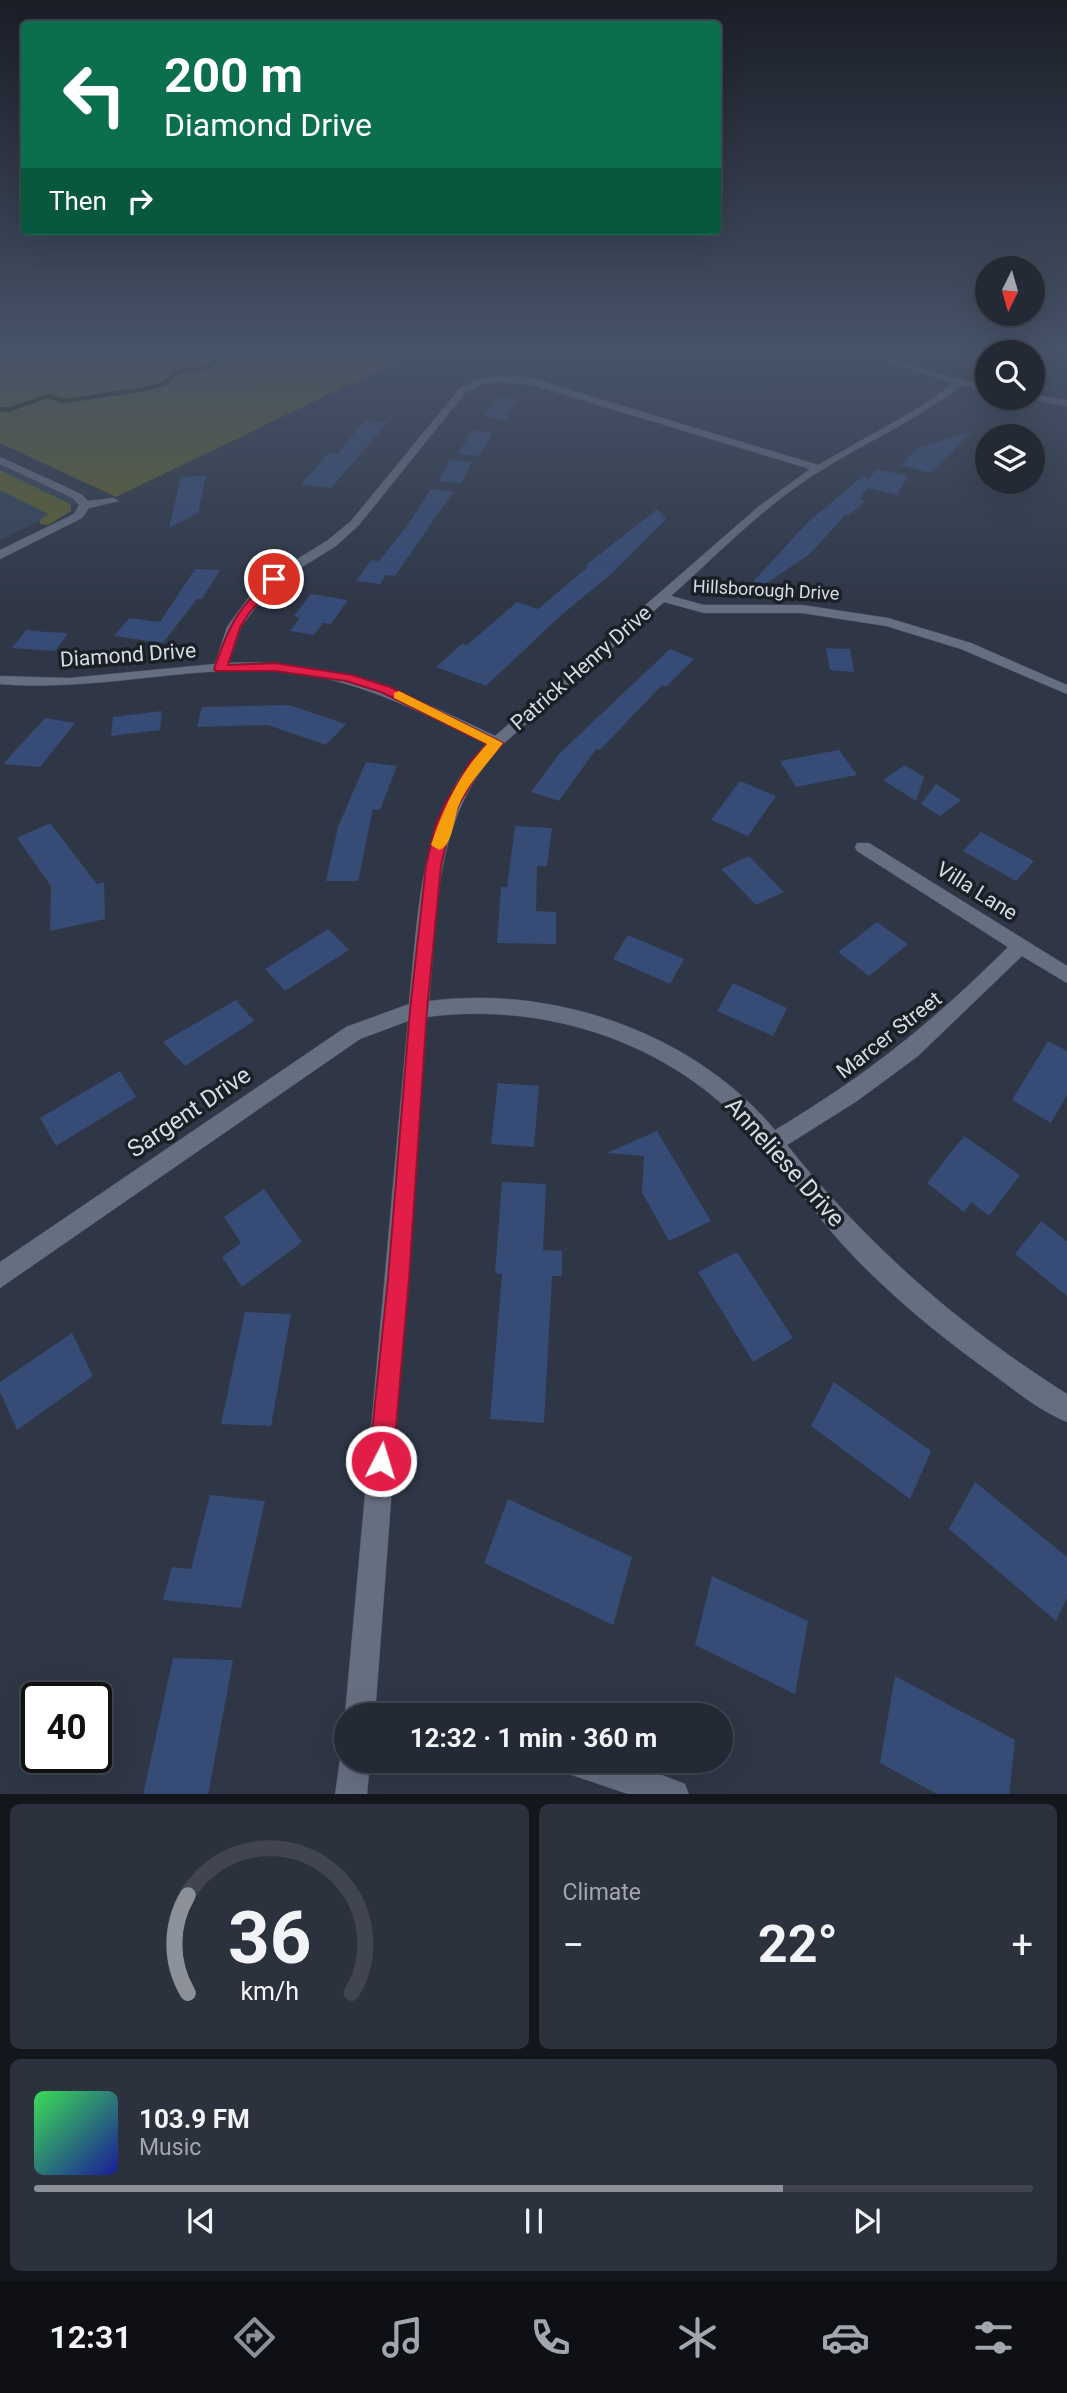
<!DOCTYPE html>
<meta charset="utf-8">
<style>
:root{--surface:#232935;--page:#2b313d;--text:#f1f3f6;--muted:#a3a6ad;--line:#404550;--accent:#8c9099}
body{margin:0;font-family:Roboto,sans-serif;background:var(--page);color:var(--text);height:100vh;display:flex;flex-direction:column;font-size:26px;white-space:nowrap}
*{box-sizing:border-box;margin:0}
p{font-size:23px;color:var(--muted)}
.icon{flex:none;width:38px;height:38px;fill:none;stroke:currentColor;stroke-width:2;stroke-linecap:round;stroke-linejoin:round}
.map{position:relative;height:1794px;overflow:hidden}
.side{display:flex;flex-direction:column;gap:10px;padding:10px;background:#13171d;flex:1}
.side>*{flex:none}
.banner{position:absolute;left:21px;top:21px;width:700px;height:214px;border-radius:7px;box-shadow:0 7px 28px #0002,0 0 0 2px var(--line);background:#0b6e4f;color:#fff;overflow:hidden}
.needle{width:46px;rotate:185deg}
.fabs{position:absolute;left:975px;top:256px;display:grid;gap:14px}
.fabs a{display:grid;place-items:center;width:70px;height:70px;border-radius:50%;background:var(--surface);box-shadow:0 7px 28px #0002,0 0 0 2px var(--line);font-size:35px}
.speed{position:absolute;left:21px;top:1682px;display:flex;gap:14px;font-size:35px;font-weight:700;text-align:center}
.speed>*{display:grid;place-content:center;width:91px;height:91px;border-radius:50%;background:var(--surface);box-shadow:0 7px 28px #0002,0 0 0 2px var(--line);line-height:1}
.speed .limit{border:4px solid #111;border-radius:10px;background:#fff;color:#111}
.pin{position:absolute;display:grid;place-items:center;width:60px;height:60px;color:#fff;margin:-30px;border:4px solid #fff;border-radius:50%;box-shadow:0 2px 7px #0007}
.me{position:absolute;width:77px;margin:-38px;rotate:5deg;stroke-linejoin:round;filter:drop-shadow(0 0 5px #0008)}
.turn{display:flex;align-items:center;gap:24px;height:147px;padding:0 28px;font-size:32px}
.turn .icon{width:91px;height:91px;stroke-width:2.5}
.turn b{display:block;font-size:49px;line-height:60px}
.then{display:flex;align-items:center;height:66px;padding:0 28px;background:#0003;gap:14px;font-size:26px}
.big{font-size:52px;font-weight:700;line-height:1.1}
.side .widget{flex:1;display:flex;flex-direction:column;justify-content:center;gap:10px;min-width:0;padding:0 24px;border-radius:10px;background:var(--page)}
.side .dial{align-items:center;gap:0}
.dial svg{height:182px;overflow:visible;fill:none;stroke:var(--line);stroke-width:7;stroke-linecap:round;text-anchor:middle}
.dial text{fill:var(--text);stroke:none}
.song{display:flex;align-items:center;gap:21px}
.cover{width:84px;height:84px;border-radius:10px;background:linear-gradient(135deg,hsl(130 70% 55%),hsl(240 70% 35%))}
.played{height:7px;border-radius:4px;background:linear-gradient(90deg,var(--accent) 75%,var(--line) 75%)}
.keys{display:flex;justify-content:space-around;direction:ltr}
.heat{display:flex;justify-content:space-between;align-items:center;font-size:38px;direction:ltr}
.side .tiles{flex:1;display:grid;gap:10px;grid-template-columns:1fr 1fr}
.widget:last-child{grid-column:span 2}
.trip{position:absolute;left:334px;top:1703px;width:399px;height:70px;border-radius:35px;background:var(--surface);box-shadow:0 7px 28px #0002,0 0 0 2px var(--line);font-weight:700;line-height:70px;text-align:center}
.tab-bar{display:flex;height:112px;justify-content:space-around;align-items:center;background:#0e1015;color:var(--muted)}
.tab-bar .icon{width:49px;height:49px}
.tab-bar .selected{color:var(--accent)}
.tab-bar b{font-size:32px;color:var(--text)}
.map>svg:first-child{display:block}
</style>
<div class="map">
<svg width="1067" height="1795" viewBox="0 0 1067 1795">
<rect width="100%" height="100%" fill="#2f3747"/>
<path fill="#364257" d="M 0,456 L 87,498 L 0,540 Z"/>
<path fill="#5d612b" d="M 0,355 L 410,355 L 116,497 L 0,443 Z
M 0,470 L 66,502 L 71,505 L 71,511 L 48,525 L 40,524 L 40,520 L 48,514 L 0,490 Z"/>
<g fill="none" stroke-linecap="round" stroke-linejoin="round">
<path stroke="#202206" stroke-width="4.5" d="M 0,409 L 8,410 L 48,396 L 64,401 L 145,389 L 166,383 L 173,375 L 182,371 L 203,369 L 230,355"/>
</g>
<path fill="#364b76" d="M 496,397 L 517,399 L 505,420 L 484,417 Z
M 364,420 L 388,422 L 331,488 L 301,484 L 329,453 L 338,454 Z
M 473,430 L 493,433 L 479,456 L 458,453 Z
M 972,431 L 930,473 L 901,465 L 918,448 Z
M 450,460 L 472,462 L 461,483 L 438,481 Z
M 876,469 L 908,476 L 897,495 L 868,488 L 859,499 L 865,501 L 848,516 L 845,515 L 810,554 L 755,591 L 750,585 L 807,523 L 864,475 L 869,480 Z
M 206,476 L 198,513 L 169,528 L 181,477 Z
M 431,489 L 453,492 L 395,576 L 386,575 L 380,584 L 356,581 L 371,560 L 379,561 L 407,526 Z
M 657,509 L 666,519 L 611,574 L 559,617 L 486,686 L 436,667 L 462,644 L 467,645 L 517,602 L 538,609 L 588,567 L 585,566 Z
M 195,569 L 220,570 L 202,599 L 197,599 L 163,643 L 114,636 L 129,618 L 160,622 Z
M 311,594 L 348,600 L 331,624 L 323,623 L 314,635 L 290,631 L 300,618 L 294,616 Z
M 26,630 L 47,632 L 68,633 L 55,651 L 12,648 Z
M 826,648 L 850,649 L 854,672 L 830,670 Z
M 670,649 L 694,659 L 666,687 L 662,685 L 600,750 L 596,749 L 559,801 L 531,792 L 559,754 Z
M 289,705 L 346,724 L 326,745 L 268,725 L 197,727 L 202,707 Z
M 162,711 L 160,730 L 111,736 L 113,717 Z
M 45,718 L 75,723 L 40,767 L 3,764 Z
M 839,750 L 857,775 L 796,787 L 780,761 Z
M 366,762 L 397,766 L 380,810 L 373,809 L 358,881 L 326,881 L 338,827 Z
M 905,765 L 924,777 L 916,801 L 883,780 Z
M 740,781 L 776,796 L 748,836 L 711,820 Z
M 936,784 L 961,800 L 940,816 L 921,804 Z
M 50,823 L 97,884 L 104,882 L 105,919 L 50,931 L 51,886 L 17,838 Z
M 515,826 L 552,828 L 547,866 L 537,866 L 536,911 L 556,912 L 556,944 L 497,943 L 501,887 L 507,887 Z
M 981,832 L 1034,861 L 1016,881 L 963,851 Z
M 749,856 L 784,892 L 756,905 L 721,869 Z
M 877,922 L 908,944 L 869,976 L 838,952 Z
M 328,929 L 349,950 L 285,991 L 265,969 Z
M 628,935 L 684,959 L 670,984 L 613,959 Z
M 733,983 L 787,1008 L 773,1036 L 717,1011 Z
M 236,1000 L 254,1021 L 185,1066 L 163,1042 Z
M 1048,1041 L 1067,1051 L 1067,1095 L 1051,1123 L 1012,1100 Z
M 120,1071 L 136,1097 L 56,1146 L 40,1118 Z
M 498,1083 L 539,1086 L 534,1147 L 491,1144 Z
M 657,1131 L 711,1221 L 669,1241 L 642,1192 L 644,1156 L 607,1153 Z
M 964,1136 L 1020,1175 L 989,1216 L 971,1202 L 964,1212 L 927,1183 Z
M 502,1182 L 546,1184 L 543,1250 L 562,1251 L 562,1276 L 552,1276 L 544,1423 L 490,1419 L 502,1274 L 495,1273 Z
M 264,1189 L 302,1242 L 242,1287 L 222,1257 L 241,1243 L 224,1217 Z
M 1041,1221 L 1067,1241 L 1067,1296 L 1015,1254 Z
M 737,1252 L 793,1338 L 753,1362 L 698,1272 Z
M 245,1312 L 291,1314 L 271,1426 L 221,1424 Z
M 72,1333 L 93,1376 L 17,1430 L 0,1392 L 0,1382 Z
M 834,1382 L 931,1451 L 910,1499 L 811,1426 Z
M 975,1482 L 1067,1557 L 1067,1598 L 1056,1621 L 949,1529 Z
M 210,1495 L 265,1501 L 241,1608 L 163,1600 L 172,1567 L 191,1569 Z
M 508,1499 L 632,1557 L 613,1625 L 484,1563 Z
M 712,1576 L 808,1621 L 795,1694 L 695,1645 Z
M 173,1658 L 233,1660 L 208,1795 L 143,1795 Z
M 895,1676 L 1015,1740 L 1009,1795 L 939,1795 L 880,1763 Z"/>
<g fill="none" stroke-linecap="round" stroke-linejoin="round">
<g stroke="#4c5361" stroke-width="1">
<path id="minor" d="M 869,355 L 883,355 L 941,375 L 987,385 L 987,391 L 962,385 C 913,423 857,446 806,480 C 757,513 715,557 671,596 L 704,605 L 802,605 L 888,618 L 971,643 L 1067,685 L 1067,694 L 961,649 L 886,626 L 802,613 L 704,613 L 664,602 L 501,746 C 433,819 438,907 429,1001 C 553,985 693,1032 775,1130 C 867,1075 932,1023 1008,947 L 857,851 L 855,847 L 857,843 L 869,843 L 1067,966 L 1067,983 L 1022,956 L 918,1056 L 857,1101 L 787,1145 C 867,1245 959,1326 1067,1394 L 1067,1422 C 1038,1410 1012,1388 987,1370 C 936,1333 886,1292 843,1245 C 808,1206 779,1161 742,1123 C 661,1039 541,1002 427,1017 L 375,1715 L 346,1715 L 346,1719 L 345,1715 L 408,1021 L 360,1039 L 0,1288 L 0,1262 L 346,1027 L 409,1004 C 419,913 418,814 486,744 C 419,711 352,676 276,671 C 184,666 94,692 0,684 L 0,676 L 69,678 L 215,664 L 227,627 L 254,590 L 270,576 L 328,540 L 351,521 L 460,388 C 483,374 508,374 534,379 L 818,465 L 924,405 L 953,383 ZM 497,382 L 532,385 L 810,469 L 758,507 L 495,736 C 409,694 326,658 229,663 L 241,627 L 264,596 L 278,582 L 336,546 L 359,525 L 466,392 L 482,384 Z
M 1032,394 L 1067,400 L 1067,406 L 1029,399 L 1027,397 L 1032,397 Z
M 0,457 L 81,494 L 88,501 L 113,498 L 119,501 L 89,508 L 82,518 L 0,559 L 0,550 L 74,514 L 79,505 L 73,498 L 0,464 Z
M 346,1748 L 346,1760 L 370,1760 L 367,1795 L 335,1795 L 340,1760 Z
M 556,1760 L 623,1760 L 685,1784 L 689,1795 L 631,1795 L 560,1771 Z"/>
</g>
<use href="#minor" fill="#666f81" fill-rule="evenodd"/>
</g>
<linearGradient id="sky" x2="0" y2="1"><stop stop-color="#1a1e27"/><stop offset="0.58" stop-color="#475369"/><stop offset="1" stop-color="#475369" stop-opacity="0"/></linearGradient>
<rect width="1067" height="607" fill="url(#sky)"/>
<path fill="#e11d48" stroke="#92132f" stroke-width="2" d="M 270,576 L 280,579 L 249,613 L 240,628 L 228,665 L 275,663 L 352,675 L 390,687 L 503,743 L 481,768 L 459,804 L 450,827 L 441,866 L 427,1010 L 409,1279 L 393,1461 L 389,1469 L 381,1473 L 373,1469 L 369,1461 L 388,1279 L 410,1010 L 426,866 L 435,827 L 445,804 L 470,762 L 487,744 L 381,692 L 346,681 L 275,671 L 216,671 L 214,669 C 230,622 237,612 270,576 Z"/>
<path fill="#f59e0b" d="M 399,691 L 503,743 C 488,764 468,782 458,807 C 454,819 452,847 439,850 L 431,845 C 444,807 459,774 487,744 L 394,698 L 394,693 Z"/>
<g text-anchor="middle" stroke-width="7" stroke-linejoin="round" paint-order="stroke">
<g font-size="18" fill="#d5dbe5" stroke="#1b1f26">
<text transform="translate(766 590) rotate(3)" y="6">Hillsborough Drive</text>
</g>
<g font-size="21" fill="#d5dbe5" stroke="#1b1f26">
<text transform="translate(128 655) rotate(-4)" y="7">Diamond Drive</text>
<text transform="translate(581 668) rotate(-41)" y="7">Patrick Henry Drive</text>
<text transform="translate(977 891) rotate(32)" y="7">Villa Lane</text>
<text transform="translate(889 1035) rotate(-38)" y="7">Marcer Street</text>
</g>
<g font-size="24" fill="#d5dbe5" stroke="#1b1f26">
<text transform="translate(189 1112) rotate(-34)" y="8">Sargent Drive</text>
<text transform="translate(785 1162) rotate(48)" y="8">Anneliese Drive</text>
</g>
</g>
</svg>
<div class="fabs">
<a><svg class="needle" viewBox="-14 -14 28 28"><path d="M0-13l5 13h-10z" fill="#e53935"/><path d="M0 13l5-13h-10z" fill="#a3a6ad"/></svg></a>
<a><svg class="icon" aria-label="search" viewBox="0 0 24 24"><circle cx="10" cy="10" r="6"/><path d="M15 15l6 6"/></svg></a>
<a><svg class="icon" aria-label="layers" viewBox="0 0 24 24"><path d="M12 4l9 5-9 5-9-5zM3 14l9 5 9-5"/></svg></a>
</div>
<div class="speed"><div class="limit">40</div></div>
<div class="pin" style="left:274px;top:579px;background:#d93025"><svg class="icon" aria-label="arrive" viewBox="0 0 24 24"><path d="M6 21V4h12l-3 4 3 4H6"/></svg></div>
<svg class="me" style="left:381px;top:1461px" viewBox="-20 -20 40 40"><circle r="17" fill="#e11d48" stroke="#fff" stroke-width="3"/><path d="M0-11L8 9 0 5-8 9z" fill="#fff"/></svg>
<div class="trip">12:32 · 1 min · 360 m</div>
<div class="banner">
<div class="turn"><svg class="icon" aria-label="left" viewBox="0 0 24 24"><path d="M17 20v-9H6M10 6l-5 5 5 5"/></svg><div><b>200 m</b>Diamond Drive</div></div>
<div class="then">Then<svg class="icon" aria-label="right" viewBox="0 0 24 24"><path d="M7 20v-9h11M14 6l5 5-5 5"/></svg></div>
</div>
</div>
<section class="side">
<div class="tiles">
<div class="widget dial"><svg viewBox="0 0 100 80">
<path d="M14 69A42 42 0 1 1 86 69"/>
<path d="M14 69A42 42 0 0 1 14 26" stroke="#8c9099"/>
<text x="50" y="56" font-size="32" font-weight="700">36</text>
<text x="50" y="72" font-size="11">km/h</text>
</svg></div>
<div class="widget"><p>Climate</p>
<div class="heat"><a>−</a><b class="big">22°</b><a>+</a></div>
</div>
<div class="widget">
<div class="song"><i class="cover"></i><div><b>103.9 FM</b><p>Music</p></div></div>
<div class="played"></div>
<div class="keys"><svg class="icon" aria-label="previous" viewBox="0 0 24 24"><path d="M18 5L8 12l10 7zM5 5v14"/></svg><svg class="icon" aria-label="pause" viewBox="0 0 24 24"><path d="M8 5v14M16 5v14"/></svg><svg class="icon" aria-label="next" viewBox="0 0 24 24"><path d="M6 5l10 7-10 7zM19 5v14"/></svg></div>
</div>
</div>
</section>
<nav class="tab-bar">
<b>12:31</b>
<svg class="icon selected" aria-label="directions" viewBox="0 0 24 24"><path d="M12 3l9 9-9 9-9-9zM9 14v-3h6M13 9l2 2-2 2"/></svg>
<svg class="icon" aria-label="music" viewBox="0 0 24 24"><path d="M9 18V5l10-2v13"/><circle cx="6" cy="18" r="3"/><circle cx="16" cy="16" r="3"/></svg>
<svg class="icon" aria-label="phone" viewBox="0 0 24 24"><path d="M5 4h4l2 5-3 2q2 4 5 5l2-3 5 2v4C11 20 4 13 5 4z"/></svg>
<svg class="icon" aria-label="climate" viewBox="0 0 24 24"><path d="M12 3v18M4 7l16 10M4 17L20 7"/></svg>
<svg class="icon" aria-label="car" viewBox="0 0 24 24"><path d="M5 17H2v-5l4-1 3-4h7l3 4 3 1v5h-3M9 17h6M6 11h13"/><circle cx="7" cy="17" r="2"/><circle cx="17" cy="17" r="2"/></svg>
<svg class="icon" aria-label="filters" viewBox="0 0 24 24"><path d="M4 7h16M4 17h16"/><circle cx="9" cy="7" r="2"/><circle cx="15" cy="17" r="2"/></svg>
</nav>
